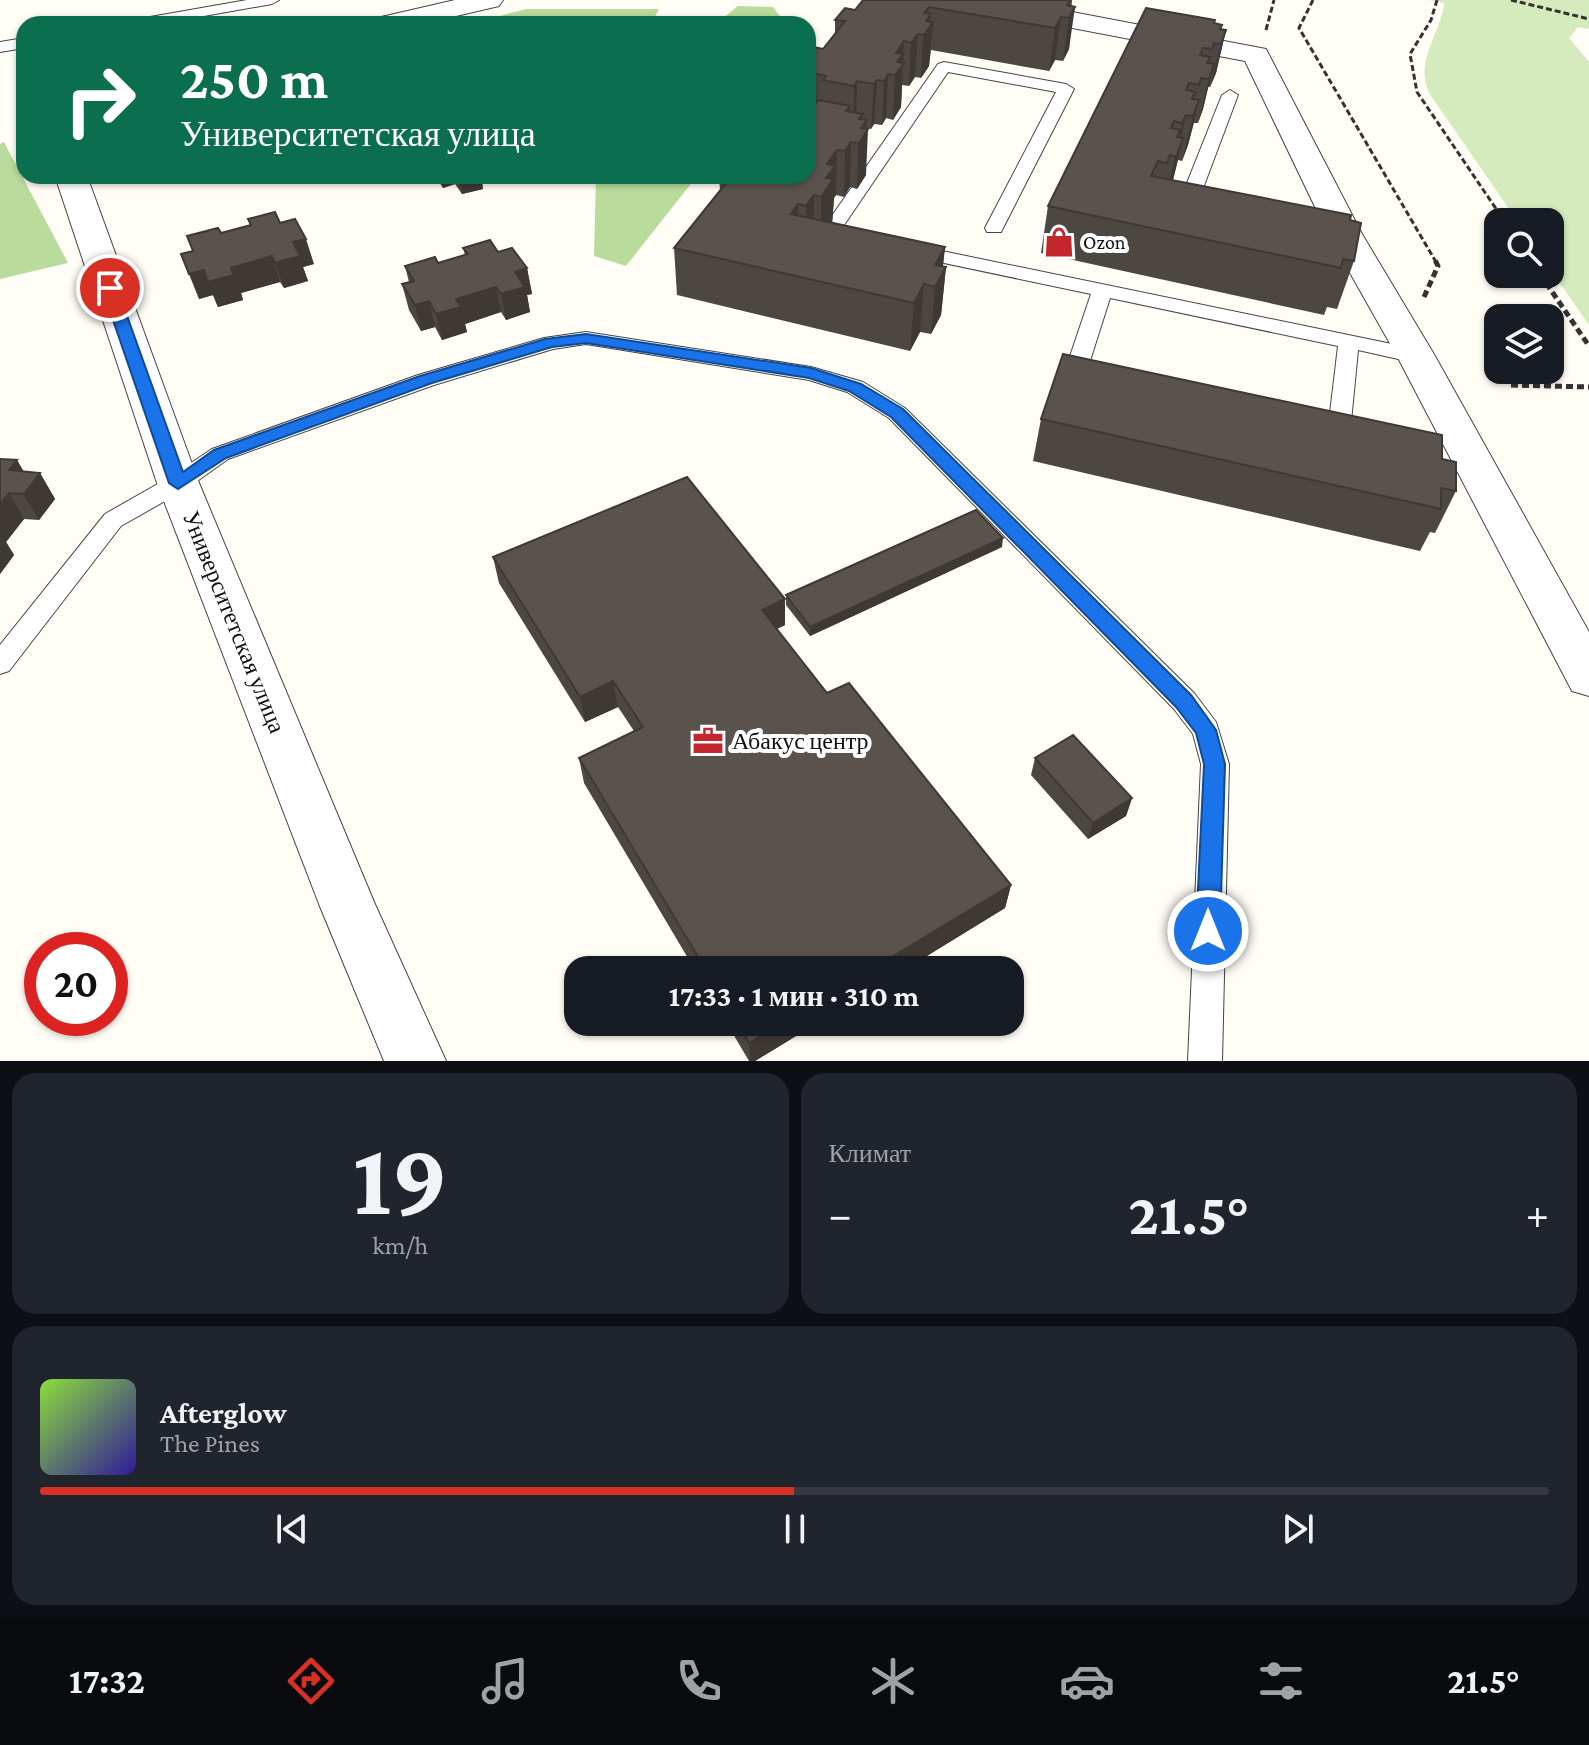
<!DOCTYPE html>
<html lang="ru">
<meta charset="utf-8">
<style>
:root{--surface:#171b24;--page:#20242c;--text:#f1f3f6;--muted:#9ea1a6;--line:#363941;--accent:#d93025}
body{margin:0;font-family:"Crimson Pro",serif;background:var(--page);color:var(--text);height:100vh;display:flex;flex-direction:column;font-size:30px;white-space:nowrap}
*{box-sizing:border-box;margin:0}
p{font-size:26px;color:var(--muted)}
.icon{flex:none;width:44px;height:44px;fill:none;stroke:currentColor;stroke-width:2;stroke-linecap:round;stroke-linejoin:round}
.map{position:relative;height:1061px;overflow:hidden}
.details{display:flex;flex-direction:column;gap:12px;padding:12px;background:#0d0f14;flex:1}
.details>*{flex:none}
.top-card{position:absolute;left:16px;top:16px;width:800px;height:168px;border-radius:24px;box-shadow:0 2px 6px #0004;background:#0b6e4f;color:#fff;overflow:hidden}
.fabs{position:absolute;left:1484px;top:208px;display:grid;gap:16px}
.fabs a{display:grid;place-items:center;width:80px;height:80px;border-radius:16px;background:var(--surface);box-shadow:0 2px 6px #0004;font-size:40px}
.speed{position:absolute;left:24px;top:932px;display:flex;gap:16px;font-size:40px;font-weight:700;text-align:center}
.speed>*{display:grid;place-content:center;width:104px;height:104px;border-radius:50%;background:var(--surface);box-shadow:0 2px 6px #0004;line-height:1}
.speed .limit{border:12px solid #d22;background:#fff;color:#111}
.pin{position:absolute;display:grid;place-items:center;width:68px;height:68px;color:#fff;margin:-34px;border:4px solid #fff;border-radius:50%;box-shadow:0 2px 8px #0007}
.me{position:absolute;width:88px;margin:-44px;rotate:0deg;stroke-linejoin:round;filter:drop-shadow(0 0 6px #0008)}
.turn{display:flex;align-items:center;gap:28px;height:168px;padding:0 32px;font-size:36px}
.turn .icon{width:104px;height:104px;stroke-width:2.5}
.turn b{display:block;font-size:56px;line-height:68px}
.big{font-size:60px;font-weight:700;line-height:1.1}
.details .tile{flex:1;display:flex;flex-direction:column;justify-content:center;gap:12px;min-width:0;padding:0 28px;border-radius:24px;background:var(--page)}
.details .dial{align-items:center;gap:0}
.dial b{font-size:104px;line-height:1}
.song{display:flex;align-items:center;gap:24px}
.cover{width:96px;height:96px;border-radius:12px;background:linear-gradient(135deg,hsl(90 70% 55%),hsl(250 70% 35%))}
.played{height:8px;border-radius:4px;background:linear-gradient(90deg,var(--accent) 50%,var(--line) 50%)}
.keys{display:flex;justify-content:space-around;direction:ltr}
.heat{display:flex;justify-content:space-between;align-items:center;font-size:44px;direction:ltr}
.details .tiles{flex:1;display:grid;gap:12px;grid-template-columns:1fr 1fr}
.tile:last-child{grid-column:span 2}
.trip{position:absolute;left:564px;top:956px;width:460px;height:80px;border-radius:24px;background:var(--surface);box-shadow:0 2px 6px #0004;font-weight:700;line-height:80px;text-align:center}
.tab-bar{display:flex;height:128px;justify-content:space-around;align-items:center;background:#090b0e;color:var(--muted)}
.tab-bar .icon{width:56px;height:56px}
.tab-bar .on{color:var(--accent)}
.tab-bar b{font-size:36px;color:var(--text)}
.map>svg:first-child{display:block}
</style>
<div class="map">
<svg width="1589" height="1061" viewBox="0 0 1589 1061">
<rect width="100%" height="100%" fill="#fffdf5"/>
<path fill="#d5ebbd" d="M 1429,0 L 1589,0 L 1589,29 L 1578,27 L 1569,38 L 1589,62 L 1589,325 L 1550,269 L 1550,222 L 1518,222 L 1429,93 C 1414,60 1441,35 1444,3 Z"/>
<path fill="#b9dc9c" d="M 738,6 L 773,7 L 783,20 L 779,24 L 716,24 Z
M 526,9 L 659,9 L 651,24 L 470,24 Z
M 4,142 L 68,263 L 0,279 L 0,144 Z
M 596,176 L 697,176 L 626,266 L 594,256 Z"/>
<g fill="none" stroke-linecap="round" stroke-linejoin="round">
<g stroke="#444" stroke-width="2">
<path id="lane" d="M 247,0 L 279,0 L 272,4 L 159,24 L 126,24 L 133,20 Z
M 24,38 L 24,48 L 0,52 L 0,42 Z
M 944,62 L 1066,84 L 1074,89 L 1001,232 L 987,232 L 985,228 L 1056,92 L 948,72 L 840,231 L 853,234 L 855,238 L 853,242 L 846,244 L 822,238 L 820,234 L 822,230 L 938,64 Z
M 1230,90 L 1238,95 L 1199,199 L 1211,205 L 1202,210 L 1182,207 L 1179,203 L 1222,95 Z
M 913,245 L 1416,349 L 1426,356 L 1416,363 L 1358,350 L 1351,422 L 1348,427 L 1340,429 L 1312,423 L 1309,418 L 1312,413 L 1330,413 L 1338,346 L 1110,298 L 1089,364 L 1106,368 L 1110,373 L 1099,380 L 1070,373 L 1066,368 L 1091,294 L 906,255 L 903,251 Z
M 586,332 L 811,367 L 863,382 L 905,408 L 1194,693 L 1216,722 L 1229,764 L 1222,1061 L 1188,1061 L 1201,764 L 1193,734 L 1174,709 L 889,418 L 847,392 L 809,380 L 586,344 L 553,349 L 434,385 L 228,459 L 186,489 L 121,526 L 9,671 L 0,674 L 0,645 L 105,514 L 170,477 L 212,449 L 418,375 L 544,338 Z"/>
</g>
<g stroke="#444" stroke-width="2">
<path id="street" d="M 455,0 L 503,0 L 499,6 L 422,24 L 373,24 L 377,18 Z
M 954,0 L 1010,0 L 1266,49 L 1362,234 L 1435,356 L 1589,632 L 1589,696 L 1572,691 L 1397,356 L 1328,234 L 1245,61 L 967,8 L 958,6 Z
M 55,176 L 87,176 L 199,483 L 374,902 L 446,1061 L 384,1061 L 319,904 L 157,483 Z"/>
</g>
<path stroke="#333" stroke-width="3" stroke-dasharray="6 3" stroke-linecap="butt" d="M 1313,0 L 1299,28 L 1436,262
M 1437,0 L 1431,20 L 1410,54 L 1417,92 L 1505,222
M 1511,0 L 1589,19
M 1266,30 L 1274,0"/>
<path stroke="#333" stroke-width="5" stroke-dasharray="7 4" stroke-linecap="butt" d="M 1540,274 L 1589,346
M 1424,297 L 1438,266 L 1435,260
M 1511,385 L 1589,387"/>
<use href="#lane" fill="#fff" fill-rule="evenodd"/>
<use href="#street" fill="#fff" fill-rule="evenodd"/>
</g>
<path fill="#4d4742" d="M 863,0 L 1072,0 L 1069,49 L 1063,61 L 1055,60 L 1049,71 L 931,50 L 929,66 L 921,78 L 915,77 L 909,86 L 902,85 L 901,107 L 893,120 L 886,118 L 882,125 L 874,124 L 871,129 L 866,128 L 866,175 L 857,189 L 850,187 L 844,197 L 836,195 L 834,198 L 832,223 L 945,247 L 943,266 L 946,267 L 941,315 L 931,334 L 920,332 L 910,351 L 677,295 L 674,248 L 720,191 L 719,176 L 808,176 L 808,54 L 823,49 L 835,34 L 835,20 L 855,10 Z
M 1214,23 L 1221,29 L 1226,30 L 1216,73 L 1210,87 L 1208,87 L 1203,109 L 1198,123 L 1194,123 L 1188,145 L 1182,161 L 1178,160 L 1173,180 L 1350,220 L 1354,261 L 1337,309 L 1327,307 L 1324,315 L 1041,253 L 1048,206 Z
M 435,176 L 502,176 L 482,182 L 483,189 L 462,194 L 455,184 L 443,188 Z
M 248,219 L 280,223 L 314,264 L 303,267 L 308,281 L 284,288 L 280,282 L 241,293 L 243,300 L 218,307 L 213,295 L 199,299 L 221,233 L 250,226 Z
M 463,248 L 498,252 L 527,268 L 532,294 L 527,295 L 530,312 L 506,320 L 501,312 L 465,324 L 467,332 L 442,340 L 435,327 L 421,331 L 409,310 L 402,284 L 409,282 L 405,266 L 438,263 L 465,255 Z
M 1041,419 L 1442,459 L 1456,491 L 1435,533 L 1430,532 L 1420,551 L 1033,461 Z
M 0,459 L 17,460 L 24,472 L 40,473 L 55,499 L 39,520 L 24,519 L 6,542 L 14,555 L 0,574 Z
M 1002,547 L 810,636 L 786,605 L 786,595 Z
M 493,557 L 785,599 L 785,625 L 777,629 L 827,693 L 1011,885 L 1005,908 L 904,970 L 695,970 L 584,783 L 579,758 L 634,731 L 618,707 L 585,722 L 499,583 Z
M 1035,758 L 1132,798 L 1126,816 L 1088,839 L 1031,775 Z
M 726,1022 L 819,1022 L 755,1061 L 749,1061 Z"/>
<path fill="#3f3936" d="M 929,7 L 928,19 L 931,14 L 930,26 L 933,22 L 929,66 L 921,78 L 924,13 Z
M 1075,7 L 1069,49 L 1063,61 L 1069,18 Z
M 1061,17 L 1055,60 L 1049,71 L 1055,28 Z
M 1226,30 L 1216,73 L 1210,87 L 1221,44 Z
M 918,34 L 915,77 L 909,86 L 911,43 Z
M 904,41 L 901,107 L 893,120 L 896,53 Z
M 1214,64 L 1203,109 L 1198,123 L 1209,79 Z
M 888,74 L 886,118 L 882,125 L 884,81 Z
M 877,80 L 874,124 L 871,129 L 874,84 Z
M 857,81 L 856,126 L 853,130 L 854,86 Z
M 1199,100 L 1188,145 L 1182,161 L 1193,116 Z
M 850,106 L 848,146 L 851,142 L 850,187 L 844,197 L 846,111 Z
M 863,114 L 862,126 L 867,120 L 866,133 L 868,129 L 866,175 L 857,189 L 859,119 Z
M 1186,115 L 1177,155 L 1183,138 L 1172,184 L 1165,203 L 1182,123 Z
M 837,150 L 836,195 L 834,198 L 832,226 L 821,243 L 821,197 L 827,164 Z
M 440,176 L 453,176 L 455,184 L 443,188 Z
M 458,176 L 502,176 L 482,182 L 483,189 L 462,194 Z
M 814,195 L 814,242 L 806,252 L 806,206 Z
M 798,204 L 798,251 L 791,214 Z
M 306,239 L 314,264 L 303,267 L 308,281 L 284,288 L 275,263 L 293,242 Z
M 945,247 L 942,273 L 946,267 L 941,315 L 931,334 L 935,287 L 935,265 Z
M 272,256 L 280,282 L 241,293 L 243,300 L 218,307 L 213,295 L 199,299 L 189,274 L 204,270 L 231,268 Z
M 527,268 L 532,294 L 527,295 L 530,312 L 506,320 L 501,294 L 515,272 Z
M 924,284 L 920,332 L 910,351 L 914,303 Z
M 496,287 L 501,312 L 465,324 L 467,332 L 442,340 L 436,314 L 456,299 Z
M 429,301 L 435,327 L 421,331 L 415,305 Z
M 17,460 L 31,485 L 40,473 L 55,499 L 39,520 L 9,470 Z
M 9,493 L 24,519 L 6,542 L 14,555 L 0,574 L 0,504 Z
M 1003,538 L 1002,547 L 810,636 L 810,627 Z
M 785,599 L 785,625 L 762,635 L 762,610 Z
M 613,681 L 618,707 L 585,722 L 580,697 Z
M 1132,798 L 1126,816 L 1088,839 L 1093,823 Z
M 1011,885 L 1005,908 L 904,970 L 870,970 Z
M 784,1022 L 819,1022 L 755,1061 L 750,1061 L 749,1043 Z"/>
<path fill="#5a524d" stroke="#3f3936" stroke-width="2" d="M 863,0 L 1070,0 L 1067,5 L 1075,7 L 1069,18 L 1061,17 L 1055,28 L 929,7 L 924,13 L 931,14 L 926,21 L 933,22 L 924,35 L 918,34 L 911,43 L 904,41 L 896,53 L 903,54 L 897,62 L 904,63 L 895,75 L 888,74 L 884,81 L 877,80 L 874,84 L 857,81 L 854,86 L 823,80 L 826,76 L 808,72 L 808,68 L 814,60 L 808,59 L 808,54 L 814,47 L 823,49 L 845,21 L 835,20 L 845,8 L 855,10 Z
M 1146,8 L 1215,20 L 1214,23 L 1222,25 L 1220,29 L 1226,30 L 1221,44 L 1214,43 L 1212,49 L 1203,48 L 1200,55 L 1210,57 L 1207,63 L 1214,64 L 1209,79 L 1201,78 L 1199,85 L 1189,83 L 1186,90 L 1195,92 L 1192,99 L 1199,100 L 1193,116 L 1186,115 L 1182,123 L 1174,121 L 1171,128 L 1180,130 L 1177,137 L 1183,138 L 1176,157 L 1170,155 L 1167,163 L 1158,161 L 1151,176 L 1351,215 L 1350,220 L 1361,223 L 1354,261 L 1343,259 L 1341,268 L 1048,206 Z
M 818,100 L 850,106 L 846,111 L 863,114 L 859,119 L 867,120 L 861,128 L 868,129 L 859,143 L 851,142 L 845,151 L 837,150 L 827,164 L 835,166 L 826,178 L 833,179 L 821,197 L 814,195 L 806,206 L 798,204 L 791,214 L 945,247 L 935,265 L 946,267 L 935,287 L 924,284 L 914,303 L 674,248 L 731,177 L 728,176 L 808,176 L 808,103 L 814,105 Z
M 275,212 L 280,223 L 295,219 L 306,239 L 293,242 L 300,256 L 275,263 L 272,256 L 231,268 L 234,275 L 208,282 L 204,270 L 189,274 L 181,254 L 193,251 L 187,236 L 218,228 L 221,233 L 251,225 L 248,219 Z
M 490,240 L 498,252 L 512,248 L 527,268 L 515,272 L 525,287 L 501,294 L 496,287 L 456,299 L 461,307 L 436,314 L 429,301 L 415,305 L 402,284 L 414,281 L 405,266 L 435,257 L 438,263 L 468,254 L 463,248 Z
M 1063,354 L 1442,435 L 1442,459 L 1456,462 L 1456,491 L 1441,488 L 1441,509 L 1041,419 Z
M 0,459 L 17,460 L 9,470 L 40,473 L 24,494 L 9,493 L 0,504 Z
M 687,477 L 785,599 L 762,610 L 827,693 L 849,683 L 1011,885 L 870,970 L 706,970 L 579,758 L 643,727 L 613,681 L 580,697 L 493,557 Z
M 976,510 L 1003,538 L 810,627 L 786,595 Z
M 1073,735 L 1132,798 L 1093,823 L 1035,758 Z
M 737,1022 L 784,1022 L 749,1043 Z"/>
<path fill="#1a73e8" stroke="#114b97" stroke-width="2" d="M 110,283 L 117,288 L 183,472 L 214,450 L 420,376 L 545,339 L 586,334 L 811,368 L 861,384 L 903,409 L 1191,695 L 1216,730 L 1225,764 L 1220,931 L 1217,939 L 1208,942 L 1200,939 L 1196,931 L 1204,764 L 1196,733 L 1176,707 L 891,417 L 849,391 L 809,378 L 586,343 L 552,347 L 432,383 L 226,458 L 178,489 L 169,483 L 102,288 Z"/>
<defs>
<g id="shop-bare" transform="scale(2.4)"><path d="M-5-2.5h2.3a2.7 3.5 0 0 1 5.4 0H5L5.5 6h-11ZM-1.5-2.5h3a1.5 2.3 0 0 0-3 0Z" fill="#c4262e" stroke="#fff" stroke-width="2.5" paint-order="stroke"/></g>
<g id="office-bare" transform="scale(2.4)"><path d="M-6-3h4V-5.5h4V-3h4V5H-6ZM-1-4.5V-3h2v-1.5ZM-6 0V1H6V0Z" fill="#c4262e" stroke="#fff" stroke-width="2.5" paint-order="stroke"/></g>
</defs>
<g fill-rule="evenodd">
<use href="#shop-bare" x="1059" y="242"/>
<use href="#office-bare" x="708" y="741"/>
</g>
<g text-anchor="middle" stroke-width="8" stroke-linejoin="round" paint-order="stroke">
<g font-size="20" fill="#111" stroke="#fff" text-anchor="start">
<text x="1083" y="249">Ozon</text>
</g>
<g font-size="24" fill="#111" stroke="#fff">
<text transform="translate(234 622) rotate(68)" y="8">Университетская улица</text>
</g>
<g font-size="24" fill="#111" stroke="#fff" text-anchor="start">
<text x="732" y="749">Абакус центр</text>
</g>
</g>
</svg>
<div class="fabs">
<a><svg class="icon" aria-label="search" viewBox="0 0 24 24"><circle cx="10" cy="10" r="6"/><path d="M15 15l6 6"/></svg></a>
<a><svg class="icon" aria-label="layers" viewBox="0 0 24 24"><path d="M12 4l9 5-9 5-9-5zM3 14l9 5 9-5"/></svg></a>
</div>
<div class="speed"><div class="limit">20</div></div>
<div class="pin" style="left:110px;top:288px;background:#d93025"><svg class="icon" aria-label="arrive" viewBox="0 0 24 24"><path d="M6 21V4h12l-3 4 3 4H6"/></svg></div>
<svg class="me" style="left:1208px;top:931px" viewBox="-20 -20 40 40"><circle r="17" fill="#1a73e8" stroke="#fff" stroke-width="3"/><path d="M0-11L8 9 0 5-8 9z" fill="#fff"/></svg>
<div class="trip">17:33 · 1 мин · 310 m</div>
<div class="top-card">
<div class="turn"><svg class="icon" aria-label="right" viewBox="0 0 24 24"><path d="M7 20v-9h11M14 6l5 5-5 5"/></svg><div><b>250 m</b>Университетская улица</div></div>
</div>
</div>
<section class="details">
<div class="tiles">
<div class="tile dial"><b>19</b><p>km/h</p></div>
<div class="tile"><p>Климат</p>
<div class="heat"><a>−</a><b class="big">21.5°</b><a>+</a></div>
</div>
<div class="tile">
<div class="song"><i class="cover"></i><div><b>Afterglow</b><p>The Pines</p></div></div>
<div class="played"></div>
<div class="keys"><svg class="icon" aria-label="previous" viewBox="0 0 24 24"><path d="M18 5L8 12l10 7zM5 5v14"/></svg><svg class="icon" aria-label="pause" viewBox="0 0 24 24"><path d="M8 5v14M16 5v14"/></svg><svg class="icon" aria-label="next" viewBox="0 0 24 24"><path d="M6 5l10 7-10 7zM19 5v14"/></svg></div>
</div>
</div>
</section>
<nav class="tab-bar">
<b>17:32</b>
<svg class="icon on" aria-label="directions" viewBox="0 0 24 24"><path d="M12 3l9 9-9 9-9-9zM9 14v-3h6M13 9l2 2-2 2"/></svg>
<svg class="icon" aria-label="music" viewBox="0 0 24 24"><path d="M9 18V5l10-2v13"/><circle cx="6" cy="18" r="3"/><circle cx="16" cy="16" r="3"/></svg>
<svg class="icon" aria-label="phone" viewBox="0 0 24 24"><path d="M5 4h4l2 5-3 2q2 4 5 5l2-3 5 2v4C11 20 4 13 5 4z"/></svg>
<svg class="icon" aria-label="climate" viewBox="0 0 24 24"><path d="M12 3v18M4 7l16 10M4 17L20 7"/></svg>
<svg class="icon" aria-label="car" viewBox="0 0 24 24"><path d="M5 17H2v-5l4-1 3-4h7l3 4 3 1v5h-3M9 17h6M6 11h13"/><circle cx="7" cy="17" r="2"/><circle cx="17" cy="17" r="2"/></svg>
<svg class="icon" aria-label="filters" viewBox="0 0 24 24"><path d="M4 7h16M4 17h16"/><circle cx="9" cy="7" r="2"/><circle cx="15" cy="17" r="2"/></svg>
<b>21.5°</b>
</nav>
